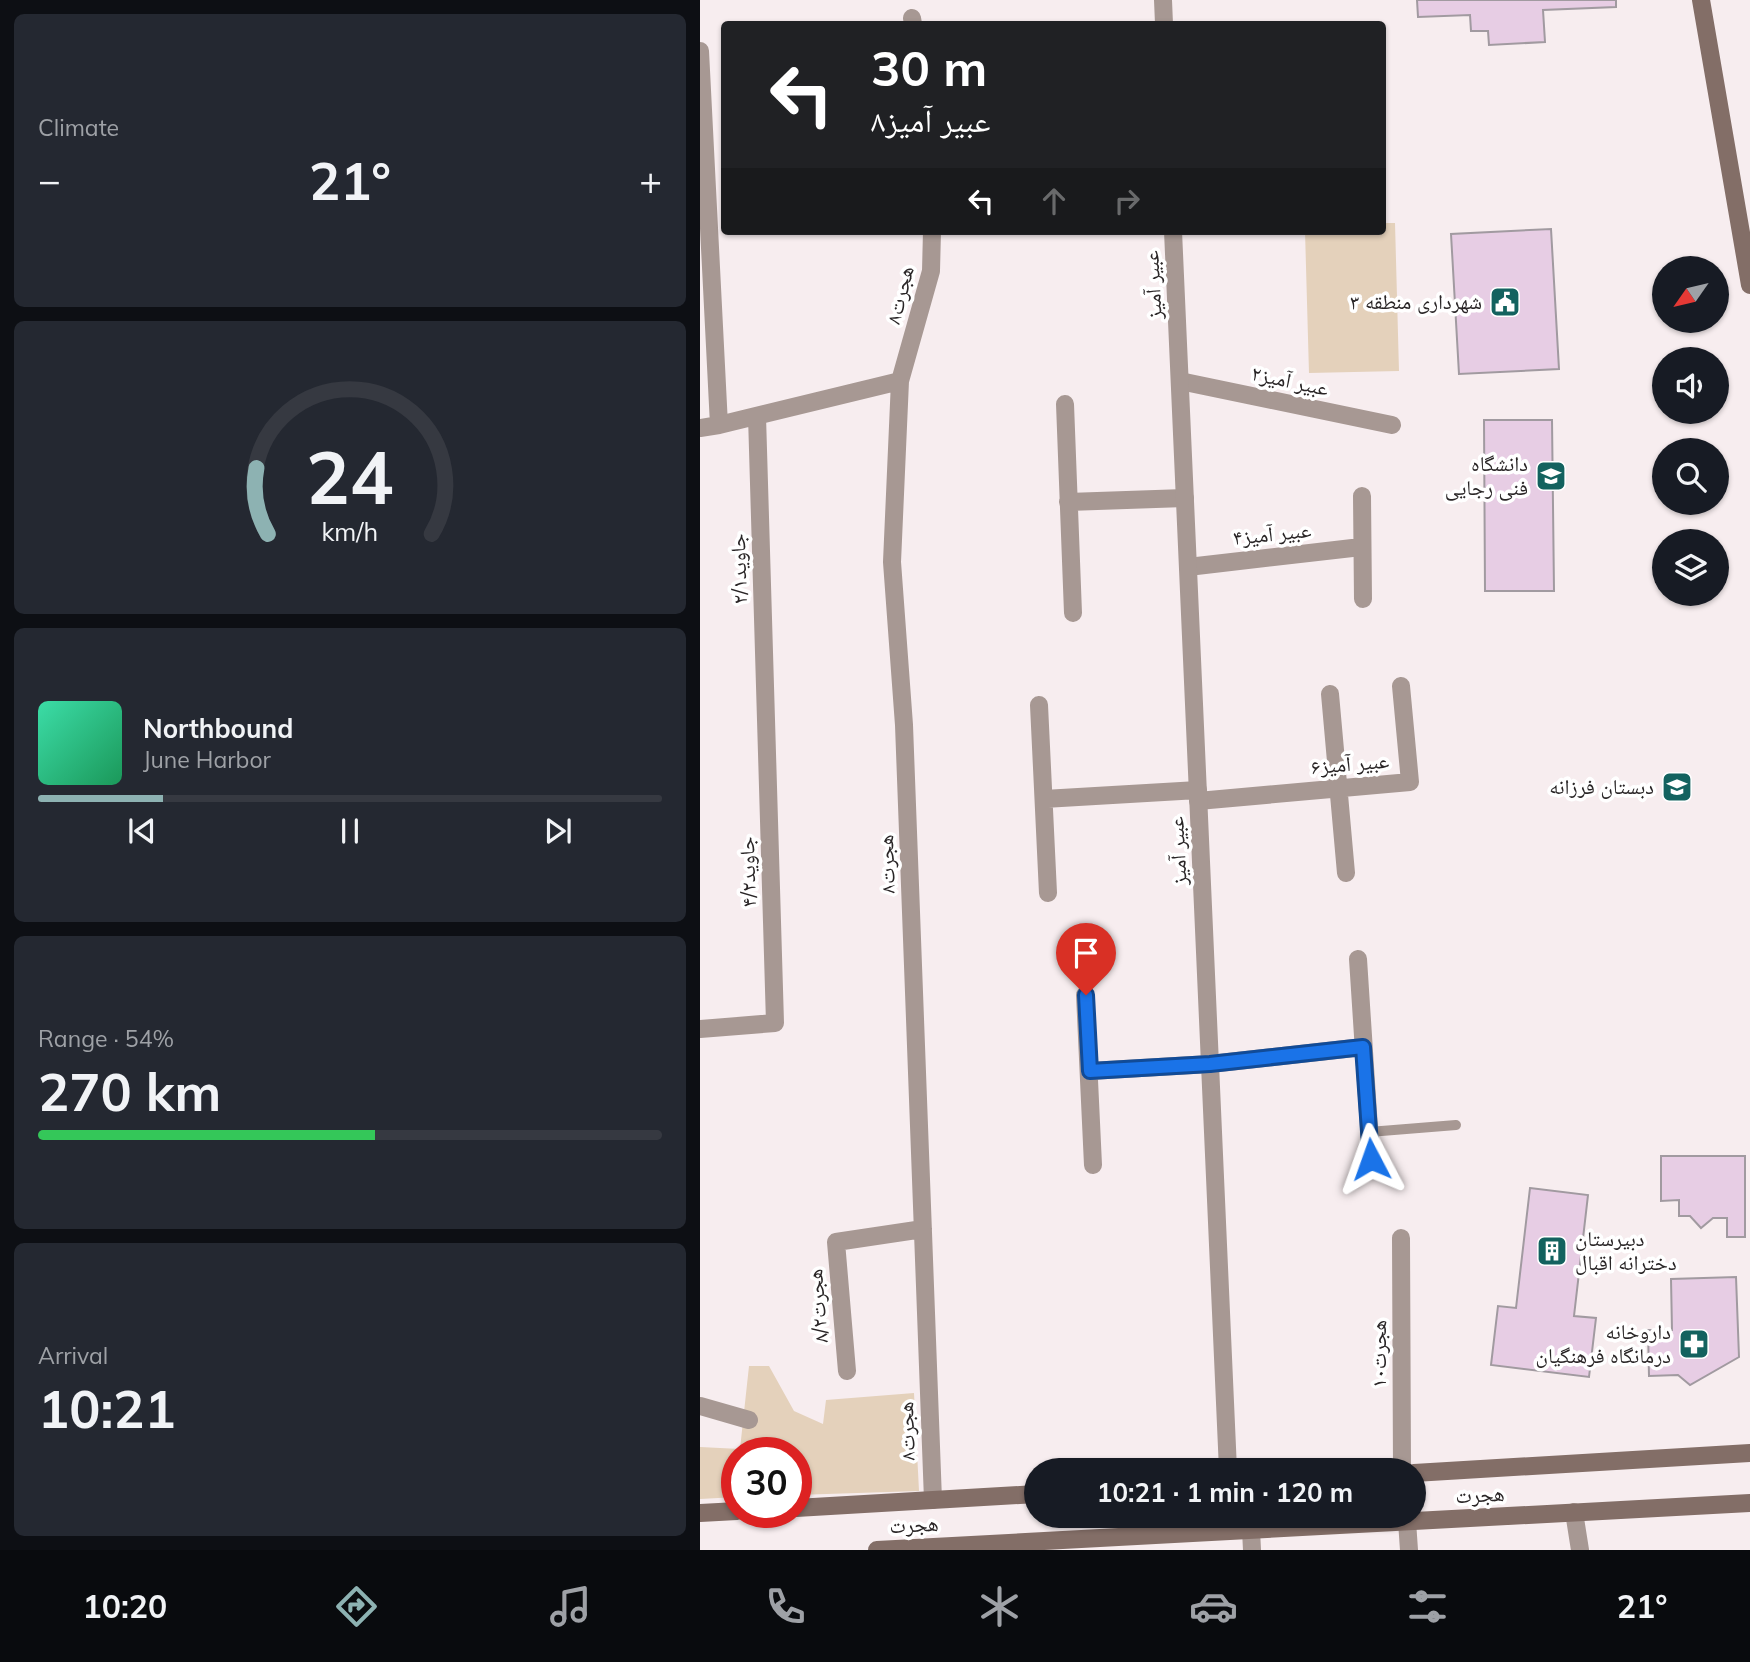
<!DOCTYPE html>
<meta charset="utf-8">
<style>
:root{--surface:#171b24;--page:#242831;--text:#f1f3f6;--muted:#9ea1a6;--line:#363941;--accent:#8db2b2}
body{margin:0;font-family:Mulish,"Noto Naskh Arabic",sans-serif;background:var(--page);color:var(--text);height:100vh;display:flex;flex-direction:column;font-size:26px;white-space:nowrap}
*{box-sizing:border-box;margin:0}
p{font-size:23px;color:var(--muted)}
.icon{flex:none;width:38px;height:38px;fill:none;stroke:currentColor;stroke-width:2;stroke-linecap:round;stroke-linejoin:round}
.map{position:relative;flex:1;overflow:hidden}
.side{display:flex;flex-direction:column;gap:14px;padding:14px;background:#0d0f14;width:700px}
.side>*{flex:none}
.top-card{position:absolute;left:21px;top:21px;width:665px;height:214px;border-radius:7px;box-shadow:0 2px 5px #0004;background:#202124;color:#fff;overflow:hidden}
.needle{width:46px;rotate:236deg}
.fabs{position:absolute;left:952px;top:256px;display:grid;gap:14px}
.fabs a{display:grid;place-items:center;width:77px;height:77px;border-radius:50%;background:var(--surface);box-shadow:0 2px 5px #0004;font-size:35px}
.speed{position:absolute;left:21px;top:1437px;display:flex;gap:14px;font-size:35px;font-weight:700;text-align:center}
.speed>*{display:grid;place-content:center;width:91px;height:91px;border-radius:50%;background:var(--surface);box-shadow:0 2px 5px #0004;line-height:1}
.speed .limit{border:10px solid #d22;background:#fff;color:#111}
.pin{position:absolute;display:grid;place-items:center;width:60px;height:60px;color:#fff;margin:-72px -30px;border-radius:50% 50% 50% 0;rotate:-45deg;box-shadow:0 0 7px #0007}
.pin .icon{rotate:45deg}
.me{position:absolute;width:77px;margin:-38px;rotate:356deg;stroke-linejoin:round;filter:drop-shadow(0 0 5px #0008)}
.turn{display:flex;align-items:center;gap:24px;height:147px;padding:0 35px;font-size:32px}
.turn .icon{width:91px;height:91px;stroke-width:2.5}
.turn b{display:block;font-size:49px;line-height:60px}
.lanes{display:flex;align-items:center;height:66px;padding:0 35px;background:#0003;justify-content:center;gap:35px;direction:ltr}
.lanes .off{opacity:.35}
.big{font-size:52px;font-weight:700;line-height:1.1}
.side .tile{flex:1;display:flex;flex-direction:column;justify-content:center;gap:10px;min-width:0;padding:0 24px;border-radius:10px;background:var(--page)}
.side .dial{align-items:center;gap:0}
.dial svg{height:182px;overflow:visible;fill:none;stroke:var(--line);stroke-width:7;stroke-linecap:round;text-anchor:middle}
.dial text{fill:var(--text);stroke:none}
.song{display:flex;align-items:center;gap:21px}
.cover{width:84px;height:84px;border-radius:10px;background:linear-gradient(135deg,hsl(160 70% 55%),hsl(150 70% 35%))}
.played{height:7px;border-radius:4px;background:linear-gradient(90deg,var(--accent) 20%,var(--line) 20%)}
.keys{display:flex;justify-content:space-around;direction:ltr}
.heat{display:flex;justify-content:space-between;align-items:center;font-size:38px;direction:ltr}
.charge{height:10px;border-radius:5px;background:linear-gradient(90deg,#34c759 54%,var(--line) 0)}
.trip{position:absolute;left:324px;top:1458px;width:402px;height:70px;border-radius:35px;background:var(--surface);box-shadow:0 2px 5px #0004;font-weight:700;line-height:70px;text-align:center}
.menu{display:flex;height:112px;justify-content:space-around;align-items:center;background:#090b0e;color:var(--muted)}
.menu .icon{width:49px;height:49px}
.menu .current{color:var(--accent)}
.menu b{font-size:32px;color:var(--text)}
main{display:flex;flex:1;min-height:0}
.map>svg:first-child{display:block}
</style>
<main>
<section class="side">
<div class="tile"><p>Climate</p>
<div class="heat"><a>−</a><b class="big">21°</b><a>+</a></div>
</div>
<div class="tile dial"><svg viewBox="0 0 100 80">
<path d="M14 69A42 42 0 1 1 86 69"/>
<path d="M14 69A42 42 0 0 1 9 40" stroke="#8db2b2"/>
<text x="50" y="56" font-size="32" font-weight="700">24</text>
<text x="50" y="72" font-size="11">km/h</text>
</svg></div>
<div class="tile">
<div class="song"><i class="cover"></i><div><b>Northbound</b><p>June Harbor</p></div></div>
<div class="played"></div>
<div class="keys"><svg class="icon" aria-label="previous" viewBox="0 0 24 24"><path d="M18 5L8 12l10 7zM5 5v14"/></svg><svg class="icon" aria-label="pause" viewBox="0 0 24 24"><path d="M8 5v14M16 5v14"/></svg><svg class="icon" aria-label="next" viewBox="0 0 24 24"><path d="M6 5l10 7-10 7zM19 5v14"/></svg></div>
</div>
<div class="tile"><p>Range · 54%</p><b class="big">270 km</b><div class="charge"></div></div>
<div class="tile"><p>Arrival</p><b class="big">10:21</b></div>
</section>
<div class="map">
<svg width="1050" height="1550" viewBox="0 0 1050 1550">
<rect width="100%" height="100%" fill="#f7edef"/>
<path fill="#e4d1bb" d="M 683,223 L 695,223 L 699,371 L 609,373 L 605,231 L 682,231 Z
M 49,1366 L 69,1366 L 94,1411 L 123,1424 L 126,1400 L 214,1393 L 219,1491 L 96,1495 L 96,1452 L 37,1452 L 37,1497 L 0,1499 L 0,1447 L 40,1449 Z"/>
<path fill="#e7cde4" stroke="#a19aa0" stroke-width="2" d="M 717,0 L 916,0 L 916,7 L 843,10 L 845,42 L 789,45 L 788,31 L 771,31 L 770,15 L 718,17 Z
M 851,229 L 859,369 L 759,374 L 751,234 Z
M 784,420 L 852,420 L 854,591 L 785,591 Z
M 961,1156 L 1045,1156 L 1045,1237 L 1027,1237 L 1027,1218 L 1013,1218 L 1001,1228 L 990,1216 L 979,1216 L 979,1200 L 961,1201 Z
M 830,1188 L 888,1195 L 874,1316 L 896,1318 L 889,1377 L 791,1365 L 798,1306 L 816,1308 Z
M 1036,1277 L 1039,1357 L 990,1385 L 978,1375 L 949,1376 L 948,1330 L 972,1330 L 971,1279 Z"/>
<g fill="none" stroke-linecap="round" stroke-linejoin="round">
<path stroke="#a79893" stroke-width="10" d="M 669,1132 L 756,1125"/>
<path stroke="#a79893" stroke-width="18" d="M 212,18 L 213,24
M 0,51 L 19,425
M 232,231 L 231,271 L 200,381 L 192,562 L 204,725 L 233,1500
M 480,381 L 692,425
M 365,404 L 373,613
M 0,428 L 19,425 L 200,381
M 662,496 L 663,599
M 368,502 L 485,498
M 488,567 L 661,547
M 630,694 L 646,873
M 339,705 L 348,893
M 344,799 L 498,790
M 498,801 L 710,782 L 701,686
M 658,959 L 671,1159
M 385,995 L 393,1165
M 0,1029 L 75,1023 L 57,416
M 390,1071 L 510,1064 L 663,1047
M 701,1238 L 702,1470
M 147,1371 L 136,1242 L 223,1229
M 0,1406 L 49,1420
M 874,1512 L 880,1550
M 707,1521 L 709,1550
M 551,1530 L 552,1550"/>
<path stroke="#a79893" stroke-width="18" d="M 463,0 L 464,24
M 473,231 L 528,1470"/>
<path stroke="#836e67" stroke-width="18" d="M 1001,0 L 1050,285
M 714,1473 L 1050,1453
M 96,1508 L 336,1494
M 0,1513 L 37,1511
M 177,1550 L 1050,1503"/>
</g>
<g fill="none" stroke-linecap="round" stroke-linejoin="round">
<g stroke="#114b97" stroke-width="18">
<path id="route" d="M 386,995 L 390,1071 L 510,1064 L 663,1047 L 671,1159"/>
</g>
<use href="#route" stroke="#1a73e8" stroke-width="12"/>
</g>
<defs>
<g id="civic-square" transform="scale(1.575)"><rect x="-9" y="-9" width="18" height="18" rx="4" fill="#13625f" stroke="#fff"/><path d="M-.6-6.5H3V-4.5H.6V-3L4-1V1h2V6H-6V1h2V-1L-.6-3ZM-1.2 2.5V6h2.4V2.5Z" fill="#fff"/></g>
<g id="university-square" transform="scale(1.575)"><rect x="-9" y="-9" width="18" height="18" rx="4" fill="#13625f" stroke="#fff"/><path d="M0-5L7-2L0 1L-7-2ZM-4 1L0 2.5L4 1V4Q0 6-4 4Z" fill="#fff"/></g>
<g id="school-square" transform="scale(1.575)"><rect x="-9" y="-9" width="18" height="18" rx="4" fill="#13625f" stroke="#fff"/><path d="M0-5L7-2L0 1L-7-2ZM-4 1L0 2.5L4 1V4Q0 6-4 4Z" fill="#fff"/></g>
<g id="building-square" transform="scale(1.575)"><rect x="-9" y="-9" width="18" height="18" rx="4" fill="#13625f" stroke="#fff"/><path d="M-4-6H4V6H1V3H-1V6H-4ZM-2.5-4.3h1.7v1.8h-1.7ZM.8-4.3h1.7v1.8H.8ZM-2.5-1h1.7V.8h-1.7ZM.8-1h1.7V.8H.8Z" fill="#fff"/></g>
<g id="pharmacy-square" transform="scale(1.575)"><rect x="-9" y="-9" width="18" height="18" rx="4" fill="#13625f" stroke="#fff"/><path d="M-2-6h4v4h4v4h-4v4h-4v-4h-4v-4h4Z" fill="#fff"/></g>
</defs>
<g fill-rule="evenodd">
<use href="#civic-square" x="805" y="302"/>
<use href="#university-square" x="851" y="476"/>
<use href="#school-square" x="977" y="787"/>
<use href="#building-square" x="852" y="1251"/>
<use href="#pharmacy-square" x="994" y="1344"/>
</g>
<g text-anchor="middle" stroke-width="7" stroke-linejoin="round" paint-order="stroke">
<g font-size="21" fill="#292526" stroke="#fff">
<text transform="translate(453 285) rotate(-93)" y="7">عبیر آمیز</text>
<text transform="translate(200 295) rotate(-76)" y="7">هجرت۸</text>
<text transform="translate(590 381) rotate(12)" y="7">۲عبیر آمیز</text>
<text transform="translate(572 534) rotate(-6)" y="7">۴عبیر آمیز</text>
<text transform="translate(39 569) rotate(-92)" y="7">۲/۱جاوید</text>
<text transform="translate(650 764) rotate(-5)" y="7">۶عبیر آمیز</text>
<text transform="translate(478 851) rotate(-93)" y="7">عبیر آمیز</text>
<text transform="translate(187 864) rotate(-92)" y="7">هجرت۸</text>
<text transform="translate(48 872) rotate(-92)" y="7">۴/۲جاوید</text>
<text transform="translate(118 1306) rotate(-95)" y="7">هجرت۸/۲</text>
<text transform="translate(679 1354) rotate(-90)" y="7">هجرت۱۰</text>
<text transform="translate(207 1431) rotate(-92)" y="7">هجرت۸</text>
<text transform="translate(780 1495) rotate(-3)" y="7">هجرت</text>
<text transform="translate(214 1525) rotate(-3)" y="7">هجرت</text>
</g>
<g font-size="21" fill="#292526" stroke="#fff" text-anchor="end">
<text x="782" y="309">شهرداری منطقه ۳</text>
<text x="828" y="471">دانشگاه<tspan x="828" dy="24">فنی رجایی</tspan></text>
<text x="954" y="794">دبستان فرزانه</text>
<text x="875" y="1246" text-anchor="start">دبیرستان<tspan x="875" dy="24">دخترانه اقبال</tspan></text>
<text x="971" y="1339">داروخانه<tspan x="971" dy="24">درمانگاه فرهنگیان</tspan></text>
</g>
</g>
</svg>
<div class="fabs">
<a><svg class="needle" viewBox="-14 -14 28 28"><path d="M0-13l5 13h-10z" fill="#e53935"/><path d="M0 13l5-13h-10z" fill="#9ea1a6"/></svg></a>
<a><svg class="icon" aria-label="sound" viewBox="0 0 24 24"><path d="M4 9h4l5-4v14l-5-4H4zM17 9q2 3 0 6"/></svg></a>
<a><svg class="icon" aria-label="search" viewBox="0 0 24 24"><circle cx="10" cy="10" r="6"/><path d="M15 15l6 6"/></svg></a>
<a><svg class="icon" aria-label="layers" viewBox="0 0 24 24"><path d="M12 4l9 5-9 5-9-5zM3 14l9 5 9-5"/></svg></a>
</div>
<div class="speed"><div class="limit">30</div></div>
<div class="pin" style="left:386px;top:995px;background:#d93025"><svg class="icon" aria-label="arrive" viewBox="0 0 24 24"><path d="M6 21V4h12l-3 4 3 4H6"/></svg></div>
<svg class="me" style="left:671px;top:1159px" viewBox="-20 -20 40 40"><path d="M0-17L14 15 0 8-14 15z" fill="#1a73e8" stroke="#fff" stroke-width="4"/></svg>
<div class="trip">10:21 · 1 min · 120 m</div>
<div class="top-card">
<div class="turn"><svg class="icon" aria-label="left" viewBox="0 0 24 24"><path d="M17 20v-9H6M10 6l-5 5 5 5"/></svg><div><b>30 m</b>۸عبیر آمیز</div></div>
<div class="lanes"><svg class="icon" aria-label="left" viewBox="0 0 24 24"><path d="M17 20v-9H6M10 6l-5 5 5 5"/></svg><svg class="icon off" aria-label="ahead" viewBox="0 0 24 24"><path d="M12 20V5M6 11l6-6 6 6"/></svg><svg class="icon off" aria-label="right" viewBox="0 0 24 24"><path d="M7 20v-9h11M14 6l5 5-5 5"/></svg></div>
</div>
</div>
</main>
<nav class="menu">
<b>10:20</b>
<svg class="icon current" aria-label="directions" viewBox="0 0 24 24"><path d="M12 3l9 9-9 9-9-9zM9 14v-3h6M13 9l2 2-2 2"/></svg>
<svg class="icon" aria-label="music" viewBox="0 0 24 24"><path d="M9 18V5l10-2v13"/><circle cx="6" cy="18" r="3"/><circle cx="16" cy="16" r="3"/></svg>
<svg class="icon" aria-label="phone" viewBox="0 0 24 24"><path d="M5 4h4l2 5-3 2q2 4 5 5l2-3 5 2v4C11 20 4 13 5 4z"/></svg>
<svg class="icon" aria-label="climate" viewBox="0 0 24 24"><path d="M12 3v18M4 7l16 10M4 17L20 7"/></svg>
<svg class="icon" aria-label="car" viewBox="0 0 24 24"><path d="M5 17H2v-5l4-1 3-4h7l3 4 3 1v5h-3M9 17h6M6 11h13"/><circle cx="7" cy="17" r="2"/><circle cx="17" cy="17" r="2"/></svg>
<svg class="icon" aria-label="filters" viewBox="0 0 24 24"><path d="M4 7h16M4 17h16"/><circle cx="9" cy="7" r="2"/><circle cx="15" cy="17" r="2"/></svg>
<b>21°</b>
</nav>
